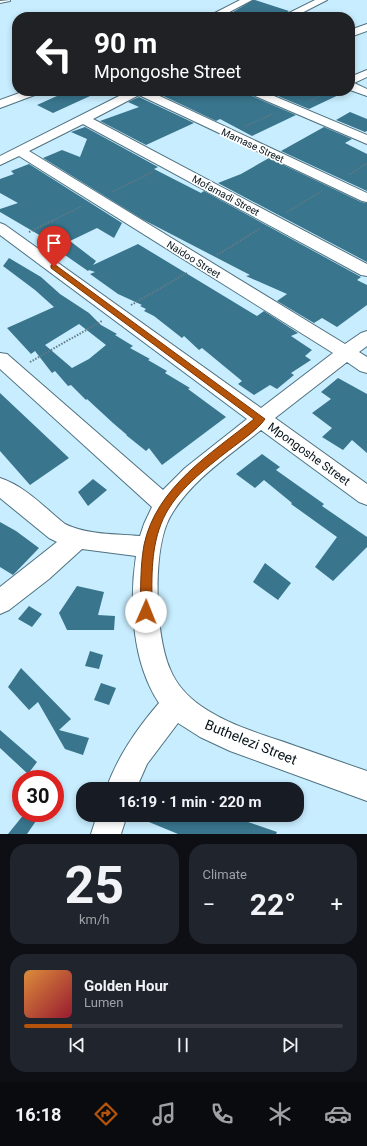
<!DOCTYPE html>
<meta charset="utf-8">
<style>
:root{--surface:#171b24;--page:#20242c;--text:#f1f3f6;--muted:#9ea1a6;--line:#363941;--accent:#b45309}
body{margin:0;font-family:Roboto,sans-serif;background:var(--page);color:var(--text);height:100vh;display:flex;flex-direction:column;font-size:15px;white-space:nowrap}
*{box-sizing:border-box;margin:0}
p{font-size:13px;color:var(--muted)}
.icon{flex:none;width:22px;height:22px;fill:none;stroke:currentColor;stroke-width:2;stroke-linecap:round;stroke-linejoin:round}
.map{position:relative;height:834px;overflow:hidden}
.drawer{display:flex;flex-direction:column;gap:10px;padding:10px;background:#0d0f14;flex:1}
.drawer>*{flex:none}
.guide{position:absolute;left:12px;top:12px;width:343px;height:84px;border-radius:16px;box-shadow:0 2px 6px #0003;background:#202124;color:#fff;overflow:hidden}
.speed{position:absolute;left:12px;top:770px;display:flex;gap:8px;font-size:20px;font-weight:700;text-align:center}
.speed>*{display:grid;place-content:center;width:52px;height:52px;border-radius:50%;background:var(--surface);box-shadow:0 2px 6px #0003;line-height:1}
.speed .limit{border:6px solid #d22;background:#fff;color:#111}
.pin{position:absolute;display:grid;place-items:center;width:34px;height:34px;color:#fff;margin:-41px -17px;border-radius:50% 50% 50% 0;rotate:-45deg;box-shadow:0 0 4px #0007}
.pin .icon{rotate:45deg}
.me{position:absolute;width:44px;margin:-22px;rotate:1deg;stroke-linejoin:round;filter:drop-shadow(0 0 3px #0008)}
.turn{display:flex;align-items:center;gap:14px;height:84px;padding:0 16px;font-size:18px}
.turn .icon{width:52px;height:52px;stroke-width:2.5}
.turn b{display:block;font-size:28px;line-height:34px}
.big{font-size:30px;font-weight:700;line-height:1.1}
.drawer .tile{flex:1;display:flex;flex-direction:column;justify-content:center;gap:6px;min-width:0;padding:0 14px;border-radius:16px;background:var(--page)}
.drawer .dial{align-items:center;gap:0}
.dial b{font-size:52px;line-height:1}
.song{display:flex;align-items:center;gap:12px}
.cover{width:48px;height:48px;border-radius:6px;background:linear-gradient(135deg,hsl(30 70% 55%),hsl(350 70% 35%))}
.played{height:4px;border-radius:2px;background:linear-gradient(90deg,var(--accent) 15%,var(--line) 15%)}
.keys{display:flex;justify-content:space-around;direction:ltr}
.heat{display:flex;justify-content:space-between;align-items:center;font-size:22px;direction:ltr}
.drawer .tiles{flex:1;display:grid;gap:10px;grid-template-columns:1fr 1fr}
.tile:last-child{grid-column:span 2}
.trip{position:absolute;left:76px;top:782px;width:228px;height:40px;border-radius:16px;background:var(--surface);box-shadow:0 2px 6px #0003;font-weight:700;line-height:40px;text-align:center}
.tab-bar{display:flex;height:64px;justify-content:space-around;align-items:center;background:#090b0e;color:var(--muted)}
.tab-bar .icon{width:28px;height:28px}
.tab-bar .on{color:var(--accent)}
.tab-bar b{font-size:18px;color:var(--text)}
.map>svg:first-child{display:block}
</style>
<div class="map">
<svg width="367" height="834" viewBox="0 0 367 834">
<rect width="100%" height="100%" fill="#c7edfe"/>
<path fill="#39758d" fill-rule="evenodd" d="M 253,0 L 255,0 L 289,11 L 280,17 L 237,17 L 228,15 Z
M 68,91 L 101,91 L 53,113 L 37,105 Z
M 153,91 L 244,91 L 247,94 L 296,115 L 252,136 L 220,119 L 216,121 Z
M 266,91 L 347,91 L 309,109 Z
M 139,97 L 194,123 L 146,145 L 100,121 L 139,107 L 128,102 Z
M 350,112 L 367,119 L 367,131 L 365,132 L 336,120 Z
M 85,127 L 158,167 L 154,169 L 201,193 L 204,191 L 361,277 L 357,280 L 367,285 L 367,305 L 337,327 L 322,318 L 314,323 L 277,301 L 287,294 L 246,276 L 250,275 L 142,219 L 43,158 L 62,150 L 80,157 L 87,139 L 71,132 Z
M 324,127 L 352,139 L 345,143 L 367,154 L 367,191 L 281,151 Z
M 269,158 L 361,202 L 367,203 L 367,262 L 218,183 L 241,174 Z
M 29,164 L 122,223 L 114,238 L 97,228 L 70,241 L 96,261 L 93,265 L 138,244 L 257,316 L 264,311 L 298,333 L 291,336 L 312,350 L 305,356 L 311,360 L 291,373 L 294,375 L 277,389 L 270,385 L 254,395 L 238,384 L 242,381 L 202,348 L 199,350 L 184,336 L 182,338 L 154,316 L 144,311 L 146,309 L 140,306 L 142,305 L 118,294 L 90,274 L 95,272 L 89,270 L 88,271 L 39,237 L 41,236 L 0,212 L 0,209 L 18,203 L 0,193 L 0,179 L 14,174 L 11,171 Z
M 9,258 L 41,277 L 60,294 L 89,313 L 101,325 L 117,334 L 115,335 L 133,346 L 130,348 L 150,359 L 148,360 L 167,371 L 165,373 L 190,388 L 188,389 L 226,417 L 162,465 L 149,448 L 146,451 L 126,435 L 127,435 L 113,423 L 87,399 L 86,400 L 71,385 L 68,386 L 55,371 L 52,373 L 35,351 L 31,354 L 7,328 L 54,307 L 35,290 L 3,266 ZM 79,324 L 106,345 L 89,359 L 72,368 L 45,345 Z
M 338,378 L 367,394 L 367,453 L 352,440 L 343,450 L 322,437 L 332,428 L 312,413 L 331,399 L 321,392 Z
M 0,393 L 69,458 L 30,485 L 0,451 Z
M 262,454 L 280,467 L 276,470 L 324,504 L 322,506 L 367,537 L 367,547 L 333,581 L 315,567 L 337,537 L 291,504 L 292,503 L 264,480 L 255,488 L 236,474 Z
M 93,479 L 107,490 L 88,506 L 78,492 Z
M 0,522 L 16,531 L 39,548 L 13,575 L 0,567 Z
M 265,563 L 291,583 L 278,600 L 253,582 Z
M 77,586 L 104,592 L 98,615 L 115,616 L 114,630 L 67,630 L 59,613 Z
M 29,606 L 42,614 L 32,627 L 18,619 Z
M 90,651 L 103,655 L 99,669 L 85,666 Z
M 21,668 L 71,719 L 59,730 L 89,738 L 83,755 L 65,749 L 38,702 L 29,710 L 8,687 Z
M 101,683 L 116,688 L 109,705 L 94,700 Z
M 0,730 L 37,762 L 28,774 L 0,748 Z
M 25,813 L 28,813 L 36,821 L 27,834 L 8,834 Z
M 132,815 L 228,815 L 277,832 L 276,834 L 178,834 Z"/>
<g fill="none" stroke-linecap="round" stroke-linejoin="round">
<g stroke="#4f7281" stroke-width="2">
<path id="lane" d="M 10,0 L 10,1 L 0,3 L 0,1 Z"/>
</g>
<g stroke="#4f7281" stroke-width="2">
<path id="street" d="M 240,0 L 252,0 L 220,17 L 207,17 Z
M 315,0 L 327,0 L 294,17 L 281,17 Z
M 367,24 L 367,31 L 350,37 L 350,30 Z
M 367,70 L 367,77 L 354,83 L 367,89 L 367,96 L 350,90 L 350,77 Z
M 25,91 L 42,91 L 40,93 L 0,108 L 0,100 Z
M 129,91 L 149,91 L 367,193 L 367,202 L 362,201 L 139,95 L 93,119 L 367,264 L 367,276 L 361,275 L 83,124 L 29,151 L 345,344 L 361,333 L 367,331 L 367,346 L 359,352 L 367,357 L 367,373 L 360,371 L 347,362 L 275,418 L 367,484 L 367,505 L 359,502 L 261,430 C 230,455 190,481 170,517 C 152,550 155,635 170,669 C 176,684 188,697 201,706 C 224,722 251,731 278,740 C 308,750 337,761 367,771 L 367,801 L 230,751 L 200,737 L 178,723 L 147,764 L 136,789 L 106,789 C 118,756 136,730 159,703 C 132,662 129,603 136,556 L 82,549 L 49,579 L 9,610 L 0,614 L 0,587 L 57,542 L 49,538 L 0,498 L 0,478 C 25,486 45,508 65,524 C 87,535 116,534 140,536 L 144,524 L 152,507 L 0,369 L 0,353 L 7,354 L 163,490 L 185,468 L 247,419 L 0,235 L 0,223 L 5,225 L 261,408 L 333,353 L 19,156 L 0,165 L 0,156 Z
M 246,91 L 262,91 L 367,135 L 367,144 L 248,93 Z
M 97,815 L 127,815 L 121,834 L 91,834 Z"/>
</g>
<path stroke="#627b87" stroke-width="1.5" stroke-dasharray="1 1" stroke-linecap="butt" d="M 310,101 L 330,91
M 246,126 L 273,114
M 349,175 L 367,163
M 112,192 L 153,172
M 287,212 L 322,191
M 52,221 L 82,206"/>
<path stroke="#627b87" stroke-width="2" stroke-dasharray="1.5 1.5" stroke-linecap="butt" d="M 29,232 L 54,220
M 217,255 L 259,229
M 131,305 L 187,273
M 30,362 L 102,321"/>
<use href="#lane" fill="#fff" fill-rule="evenodd"/>
<use href="#street" fill="#fff" fill-rule="evenodd"/>
</g>
<path fill="#b45309" stroke="#753606" d="M 54,264 L 265,419 C 259,429 234,446 224,454 C 200,473 172,495 161,524 C 150,552 152,583 152,612 L 150,615 L 146,617 L 142,615 L 140,612 C 141,589 140,567 144,545 C 156,487 212,453 254,419 L 51,268 L 51,265 Z"/>
<g text-anchor="middle" stroke-width="3.5" stroke-linejoin="round" paint-order="stroke">
<g font-size="10" fill="#061319" stroke="#fff">
<text transform="translate(253 145) rotate(25)" y="4">Mamase Street</text>
<text transform="translate(226 195) rotate(28)" y="4">Mofamadi Street</text>
<text transform="translate(194 259) rotate(32)" y="4">Naidoo Street</text>
</g>
<g font-size="12" fill="#061319" stroke="#fff">
<text transform="translate(309 454) rotate(36)" y="4">Mpongoshe Street</text>
</g>
<g font-size="14" fill="#061319" stroke="#fff">
<text transform="translate(251 742) rotate(22)" y="5">Buthelezi Street</text>
</g>
</g>
</svg>
<div class="speed"><div class="limit">30</div></div>
<div class="pin" style="left:54px;top:267px;background:#d93025"><svg class="icon" aria-label="arrive" viewBox="0 0 24 24"><path d="M6 21V4h12l-3 4 3 4H6"/></svg></div>
<svg class="me" style="left:146px;top:612px" viewBox="-20 -20 40 40"><circle r="19" fill="#fff"/><path d="M0-13L10 11 0 6-10 11z" fill="#b45309"/></svg>
<div class="trip">16:19 · 1 min · 220 m</div>
<div class="guide">
<div class="turn"><svg class="icon" aria-label="left" viewBox="0 0 24 24"><path d="M17 20v-9H6M10 6l-5 5 5 5"/></svg><div><b>90 m</b>Mpongoshe Street</div></div>
</div>
</div>
<section class="drawer">
<div class="tiles">
<div class="tile dial"><b>25</b><p>km/h</p></div>
<div class="tile"><p>Climate</p>
<div class="heat"><a>−</a><b class="big">22°</b><a>+</a></div>
</div>
<div class="tile">
<div class="song"><i class="cover"></i><div><b>Golden Hour</b><p>Lumen</p></div></div>
<div class="played"></div>
<div class="keys"><svg class="icon" aria-label="previous" viewBox="0 0 24 24"><path d="M18 5L8 12l10 7zM5 5v14"/></svg><svg class="icon" aria-label="pause" viewBox="0 0 24 24"><path d="M8 5v14M16 5v14"/></svg><svg class="icon" aria-label="next" viewBox="0 0 24 24"><path d="M6 5l10 7-10 7zM19 5v14"/></svg></div>
</div>
</div>
</section>
<nav class="tab-bar">
<b>16:18</b>
<svg class="icon on" aria-label="directions" viewBox="0 0 24 24"><path d="M12 3l9 9-9 9-9-9zM9 14v-3h6M13 9l2 2-2 2"/></svg>
<svg class="icon" aria-label="music" viewBox="0 0 24 24"><path d="M9 18V5l10-2v13"/><circle cx="6" cy="18" r="3"/><circle cx="16" cy="16" r="3"/></svg>
<svg class="icon" aria-label="phone" viewBox="0 0 24 24"><path d="M5 4h4l2 5-3 2q2 4 5 5l2-3 5 2v4C11 20 4 13 5 4z"/></svg>
<svg class="icon" aria-label="climate" viewBox="0 0 24 24"><path d="M12 3v18M4 7l16 10M4 17L20 7"/></svg>
<svg class="icon" aria-label="car" viewBox="0 0 24 24"><path d="M5 17H2v-5l4-1 3-4h7l3 4 3 1v5h-3M9 17h6M6 11h13"/><circle cx="7" cy="17" r="2"/><circle cx="17" cy="17" r="2"/></svg>
</nav>
